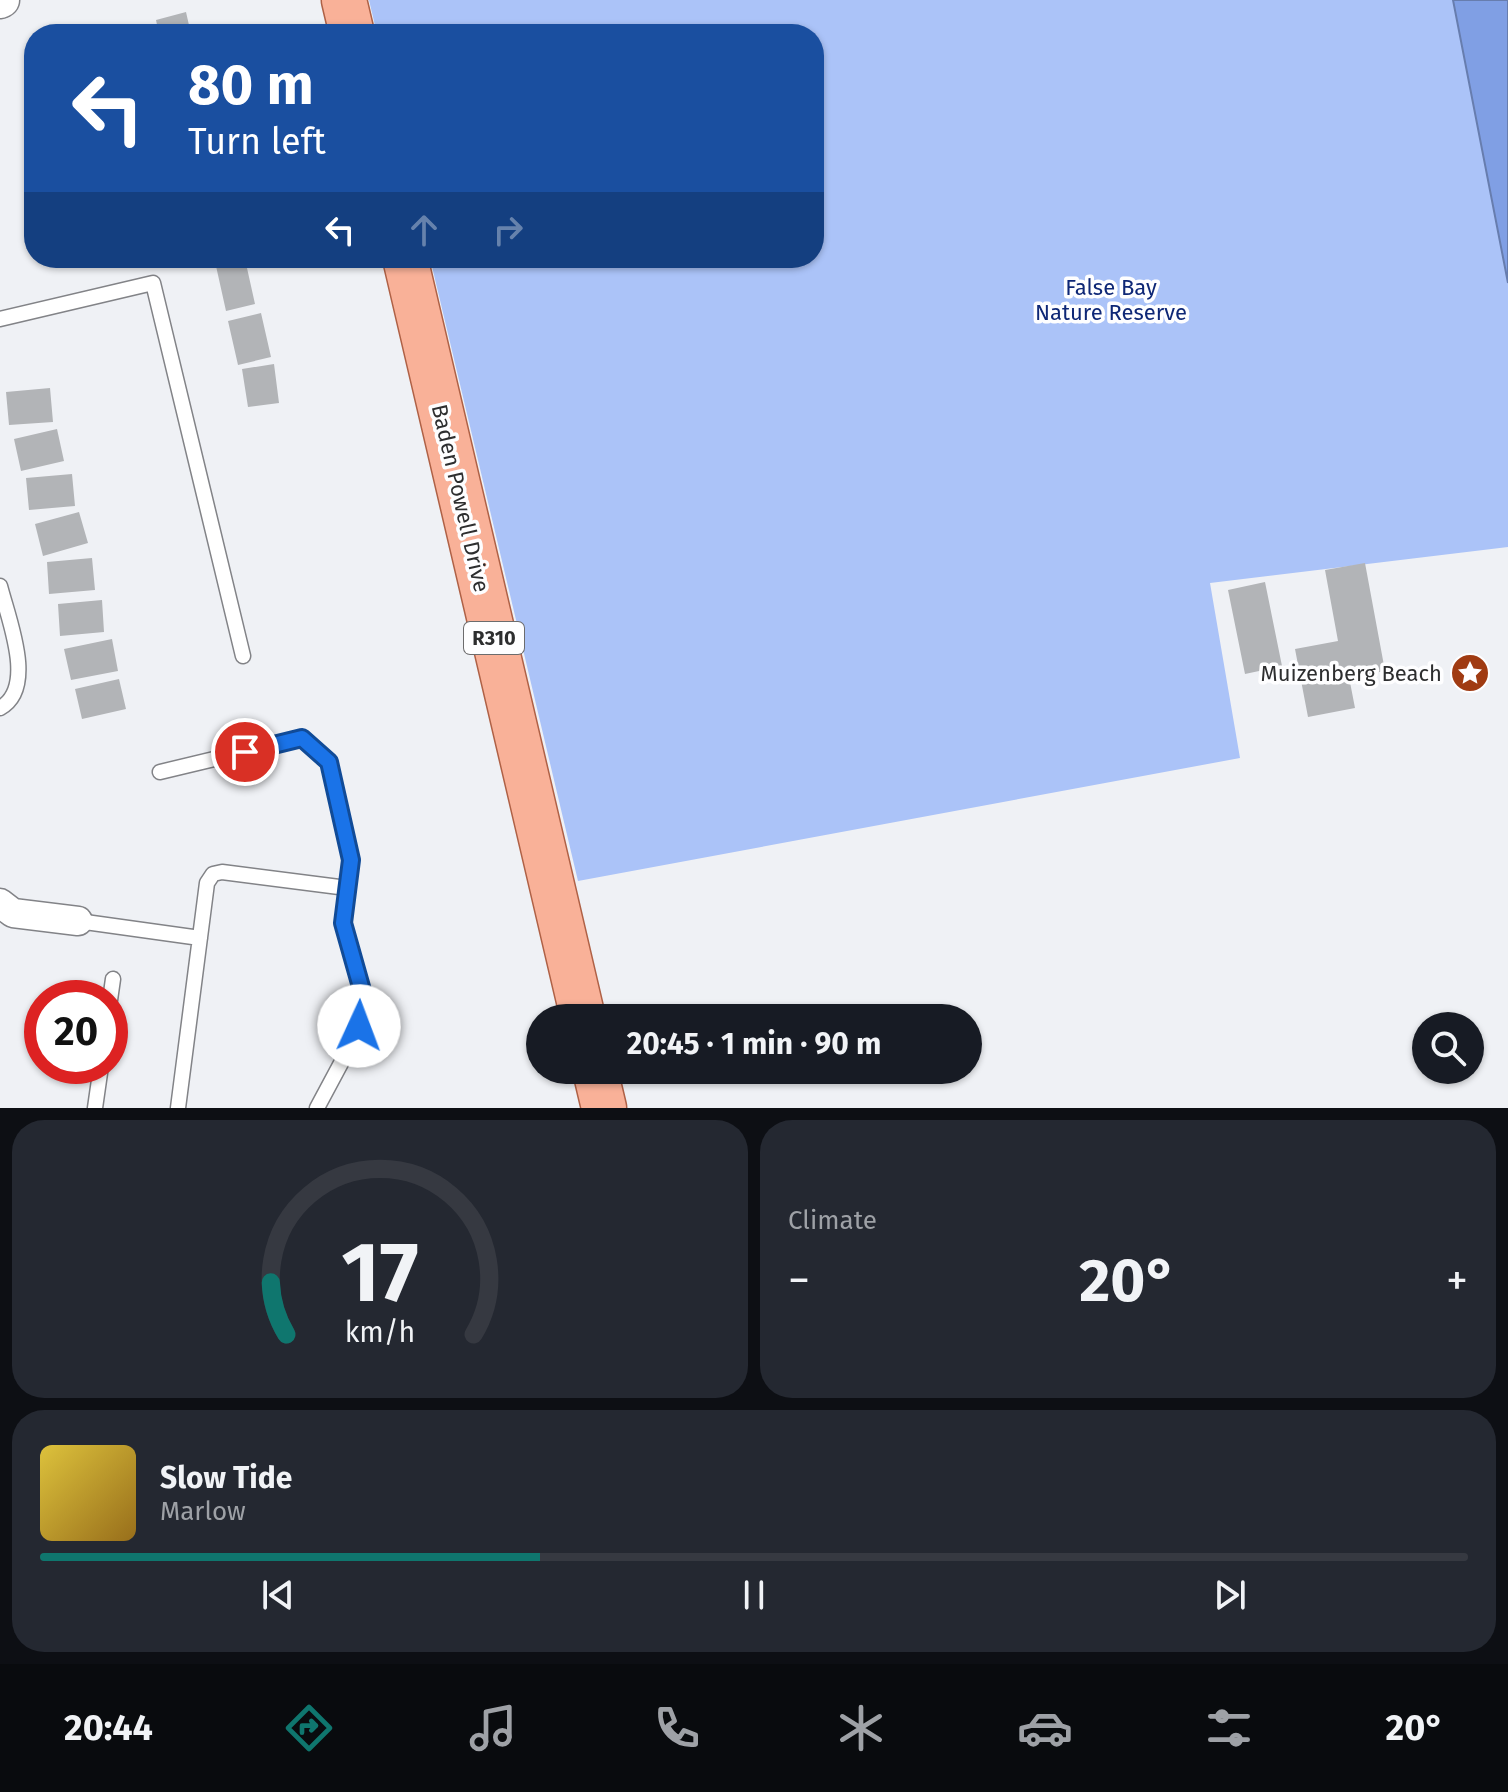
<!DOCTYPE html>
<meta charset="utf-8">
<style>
:root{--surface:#171b24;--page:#242831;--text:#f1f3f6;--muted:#9ea1a6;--line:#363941;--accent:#0f766e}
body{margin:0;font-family:"Fira Sans",sans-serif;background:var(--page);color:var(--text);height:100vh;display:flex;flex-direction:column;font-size:30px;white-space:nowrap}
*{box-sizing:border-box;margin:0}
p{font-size:26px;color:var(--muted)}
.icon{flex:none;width:44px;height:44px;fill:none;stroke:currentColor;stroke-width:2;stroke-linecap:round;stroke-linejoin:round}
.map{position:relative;height:1108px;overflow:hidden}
.panel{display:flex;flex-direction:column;gap:12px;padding:12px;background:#0d0f14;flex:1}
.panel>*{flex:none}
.top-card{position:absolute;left:24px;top:24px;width:800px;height:244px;border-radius:32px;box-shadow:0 2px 6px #0004;background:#1a4fa0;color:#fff;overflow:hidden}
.tools{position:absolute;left:1412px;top:1012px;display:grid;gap:16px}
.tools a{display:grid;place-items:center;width:72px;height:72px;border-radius:50%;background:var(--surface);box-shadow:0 2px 6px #0004;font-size:40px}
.speed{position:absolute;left:24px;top:980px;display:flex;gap:16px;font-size:40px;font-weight:700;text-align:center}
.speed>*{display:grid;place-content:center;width:104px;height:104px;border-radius:50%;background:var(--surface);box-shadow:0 2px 6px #0004;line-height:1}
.speed .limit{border:12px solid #d22;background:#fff;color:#111}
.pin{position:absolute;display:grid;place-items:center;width:68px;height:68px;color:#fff;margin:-34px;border:4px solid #fff;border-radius:50%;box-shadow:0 2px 8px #0007}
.me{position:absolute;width:88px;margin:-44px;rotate:2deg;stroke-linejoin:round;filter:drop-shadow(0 0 6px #0008)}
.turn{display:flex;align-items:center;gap:28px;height:168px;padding:0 32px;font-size:36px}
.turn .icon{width:104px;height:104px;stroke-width:2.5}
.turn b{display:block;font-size:56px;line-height:68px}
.lanes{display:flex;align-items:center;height:76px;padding:0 32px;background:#0003;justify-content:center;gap:40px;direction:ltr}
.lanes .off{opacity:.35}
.big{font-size:60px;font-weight:700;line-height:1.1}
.panel .tile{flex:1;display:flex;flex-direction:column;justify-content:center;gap:12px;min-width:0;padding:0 28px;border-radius:32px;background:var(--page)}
.panel .dial{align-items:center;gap:0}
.dial svg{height:208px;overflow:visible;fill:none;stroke:var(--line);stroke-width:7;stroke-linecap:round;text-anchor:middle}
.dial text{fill:var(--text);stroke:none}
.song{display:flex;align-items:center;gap:24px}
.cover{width:96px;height:96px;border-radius:12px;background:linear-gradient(135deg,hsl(50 70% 55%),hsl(40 70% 35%))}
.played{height:8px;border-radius:4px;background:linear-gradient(90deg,var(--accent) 35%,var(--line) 35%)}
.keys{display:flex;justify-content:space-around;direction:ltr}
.heat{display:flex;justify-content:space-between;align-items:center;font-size:44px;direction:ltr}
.panel .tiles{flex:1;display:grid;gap:12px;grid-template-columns:1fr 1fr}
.tile:last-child{grid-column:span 2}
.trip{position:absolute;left:526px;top:1004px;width:456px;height:80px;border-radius:40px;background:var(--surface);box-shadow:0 2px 6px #0004;font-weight:700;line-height:80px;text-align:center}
.tab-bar{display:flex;height:128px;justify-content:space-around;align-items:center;background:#090b0e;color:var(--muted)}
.tab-bar .icon{width:56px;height:56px}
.tab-bar .active{color:var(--accent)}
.tab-bar b{font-size:36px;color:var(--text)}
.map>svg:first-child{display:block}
</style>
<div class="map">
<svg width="1508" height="1108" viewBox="0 0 1508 1108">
<rect width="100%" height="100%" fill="#eff1f5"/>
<path fill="#abc3f8" d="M 369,0 L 1453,0 L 1508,283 L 1508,547 L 1210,583 L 1240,758 L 578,881 L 430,258 L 814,258 L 814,34 L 377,34 Z"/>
<path fill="#809fe4" stroke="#677dae" stroke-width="2" d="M 1453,0 L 1508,0 L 1508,283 Z"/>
<path fill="#b2b4b7" d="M 186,12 L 191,34 L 159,34 L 156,20 Z
M 245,259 L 255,304 L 226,311 L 216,266 Z
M 261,313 L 271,357 L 238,365 L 228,321 Z
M 274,364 L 279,403 L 248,407 L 242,369 Z
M 50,388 L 53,422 L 9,425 L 6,392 Z
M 57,429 L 64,461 L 21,471 L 14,439 Z
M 72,474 L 75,506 L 29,510 L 26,478 Z
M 79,512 L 88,543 L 43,556 L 35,524 Z
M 92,558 L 95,590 L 49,594 L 47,562 Z
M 1365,563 L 1385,671 L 1349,677 L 1355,708 L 1308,717 L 1295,649 L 1338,641 L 1325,570 Z
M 1265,582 L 1282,666 L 1245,674 L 1228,590 Z
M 102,600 L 104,632 L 60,636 L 58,604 Z
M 112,639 L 118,671 L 71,680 L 64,649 Z
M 119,679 L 126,709 L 82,719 L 75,689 Z"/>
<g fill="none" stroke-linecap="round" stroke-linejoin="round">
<g stroke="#828387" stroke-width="17">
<path id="service" d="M 0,319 L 153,283 L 243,656
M 0,586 C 8,618 37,688 0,708
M 160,772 L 302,738 L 329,762 L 351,860 L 343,923 L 363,994 L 363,1012 L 355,1037 L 317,1108
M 78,921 L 200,938
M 110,1000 L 113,979
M 95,1108 L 101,1066
M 178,1108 L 207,883 L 213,874 L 222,872 L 347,888"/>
</g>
<g stroke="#828387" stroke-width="31">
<path id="minor" d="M 0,903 L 13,913 L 78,921"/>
</g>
<g stroke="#828387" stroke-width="37">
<path id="tertiary" d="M 0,1 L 2,0"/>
</g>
<g stroke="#af6146" stroke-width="47">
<path id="primary" d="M 344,0 L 352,34
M 405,258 L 583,1018
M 595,1070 L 604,1108"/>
</g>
<use href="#service" stroke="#fff" stroke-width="14"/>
<use href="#minor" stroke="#fff" stroke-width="28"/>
<use href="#tertiary" stroke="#fff" stroke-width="34"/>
<use href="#primary" stroke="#f9b198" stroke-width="44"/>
</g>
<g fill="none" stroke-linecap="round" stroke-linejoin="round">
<g stroke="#114b97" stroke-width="20">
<path id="route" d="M 245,752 L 302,738 L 329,762 L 351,860 L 343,923 L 363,994 L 363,1012 L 359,1026"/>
</g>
<use href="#route" stroke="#1a73e8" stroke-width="14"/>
</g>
<defs>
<g id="sight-disc" transform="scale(2)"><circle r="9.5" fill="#a03b12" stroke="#fefeff"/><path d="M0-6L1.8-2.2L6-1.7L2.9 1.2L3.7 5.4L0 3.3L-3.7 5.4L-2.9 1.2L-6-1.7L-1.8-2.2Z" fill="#fff"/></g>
</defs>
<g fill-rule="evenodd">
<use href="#sight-disc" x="1470" y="673"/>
</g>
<g text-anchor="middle" stroke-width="7" stroke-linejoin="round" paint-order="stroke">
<rect fill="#fefeff" stroke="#6c6c6d" stroke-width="2" x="464" y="622" width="60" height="32" rx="6"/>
<g font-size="20" font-weight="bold" fill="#2d2e2f">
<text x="494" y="645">R310</text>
</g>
<g font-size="22" fill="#0e2776" stroke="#fefeff">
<text x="1111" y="295">False Bay<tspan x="1111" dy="25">Nature Reserve</tspan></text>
</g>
<g font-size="22" fill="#2d2e2f" stroke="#fefeff">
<text transform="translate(461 498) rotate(77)" y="8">Baden Powell Drive</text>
</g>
<g font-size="22" fill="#2d2e2f" stroke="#fefeff" text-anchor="end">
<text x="1442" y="681">Muizenberg Beach</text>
</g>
</g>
</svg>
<div class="tools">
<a><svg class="icon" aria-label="search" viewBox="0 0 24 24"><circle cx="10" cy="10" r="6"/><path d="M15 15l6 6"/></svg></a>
</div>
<div class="speed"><div class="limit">20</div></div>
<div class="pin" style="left:245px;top:752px;background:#d93025"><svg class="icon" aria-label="arrive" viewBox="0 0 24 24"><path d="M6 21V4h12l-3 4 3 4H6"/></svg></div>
<svg class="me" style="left:359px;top:1026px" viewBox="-20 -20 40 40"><circle r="19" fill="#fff"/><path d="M0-13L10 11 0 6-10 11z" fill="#1a73e8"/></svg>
<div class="trip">20:45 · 1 min · 90 m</div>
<div class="top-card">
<div class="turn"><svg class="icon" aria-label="left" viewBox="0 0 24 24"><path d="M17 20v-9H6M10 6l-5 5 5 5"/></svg><div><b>80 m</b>Turn left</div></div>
<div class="lanes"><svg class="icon" aria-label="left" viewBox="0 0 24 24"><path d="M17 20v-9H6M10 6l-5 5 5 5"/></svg><svg class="icon off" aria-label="ahead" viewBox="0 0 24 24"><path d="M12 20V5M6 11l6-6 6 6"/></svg><svg class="icon off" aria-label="right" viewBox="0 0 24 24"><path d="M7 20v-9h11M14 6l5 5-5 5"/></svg></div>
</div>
</div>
<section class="panel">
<div class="tiles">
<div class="tile dial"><svg viewBox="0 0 100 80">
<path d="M14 69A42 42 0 1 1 86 69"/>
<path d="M14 69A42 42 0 0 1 8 49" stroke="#0f766e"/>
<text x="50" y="56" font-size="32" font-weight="700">17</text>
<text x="50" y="72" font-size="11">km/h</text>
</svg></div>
<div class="tile"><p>Climate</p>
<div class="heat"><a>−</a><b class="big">20°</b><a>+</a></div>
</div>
<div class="tile">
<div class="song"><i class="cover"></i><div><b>Slow Tide</b><p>Marlow</p></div></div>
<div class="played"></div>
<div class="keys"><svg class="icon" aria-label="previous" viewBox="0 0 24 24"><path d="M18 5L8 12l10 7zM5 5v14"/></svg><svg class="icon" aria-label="pause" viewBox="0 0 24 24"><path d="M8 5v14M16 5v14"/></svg><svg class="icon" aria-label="next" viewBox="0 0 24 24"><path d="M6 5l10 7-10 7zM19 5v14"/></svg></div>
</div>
</div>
</section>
<nav class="tab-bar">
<b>20:44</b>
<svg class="icon active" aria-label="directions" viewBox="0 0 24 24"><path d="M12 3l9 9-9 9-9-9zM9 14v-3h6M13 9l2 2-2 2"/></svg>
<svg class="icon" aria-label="music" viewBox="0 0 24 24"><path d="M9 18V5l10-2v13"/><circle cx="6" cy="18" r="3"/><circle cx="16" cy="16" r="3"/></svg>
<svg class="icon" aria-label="phone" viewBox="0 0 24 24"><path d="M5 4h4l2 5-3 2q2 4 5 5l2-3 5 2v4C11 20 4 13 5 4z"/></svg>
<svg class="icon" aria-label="climate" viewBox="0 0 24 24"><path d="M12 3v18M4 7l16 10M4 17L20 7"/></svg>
<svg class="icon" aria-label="car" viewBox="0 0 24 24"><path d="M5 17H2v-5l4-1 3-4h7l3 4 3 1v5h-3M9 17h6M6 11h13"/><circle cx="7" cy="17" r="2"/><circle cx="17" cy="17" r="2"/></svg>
<svg class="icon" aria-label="filters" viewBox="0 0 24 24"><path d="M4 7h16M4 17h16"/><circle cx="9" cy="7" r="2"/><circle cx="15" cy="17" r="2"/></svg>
<b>20°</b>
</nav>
